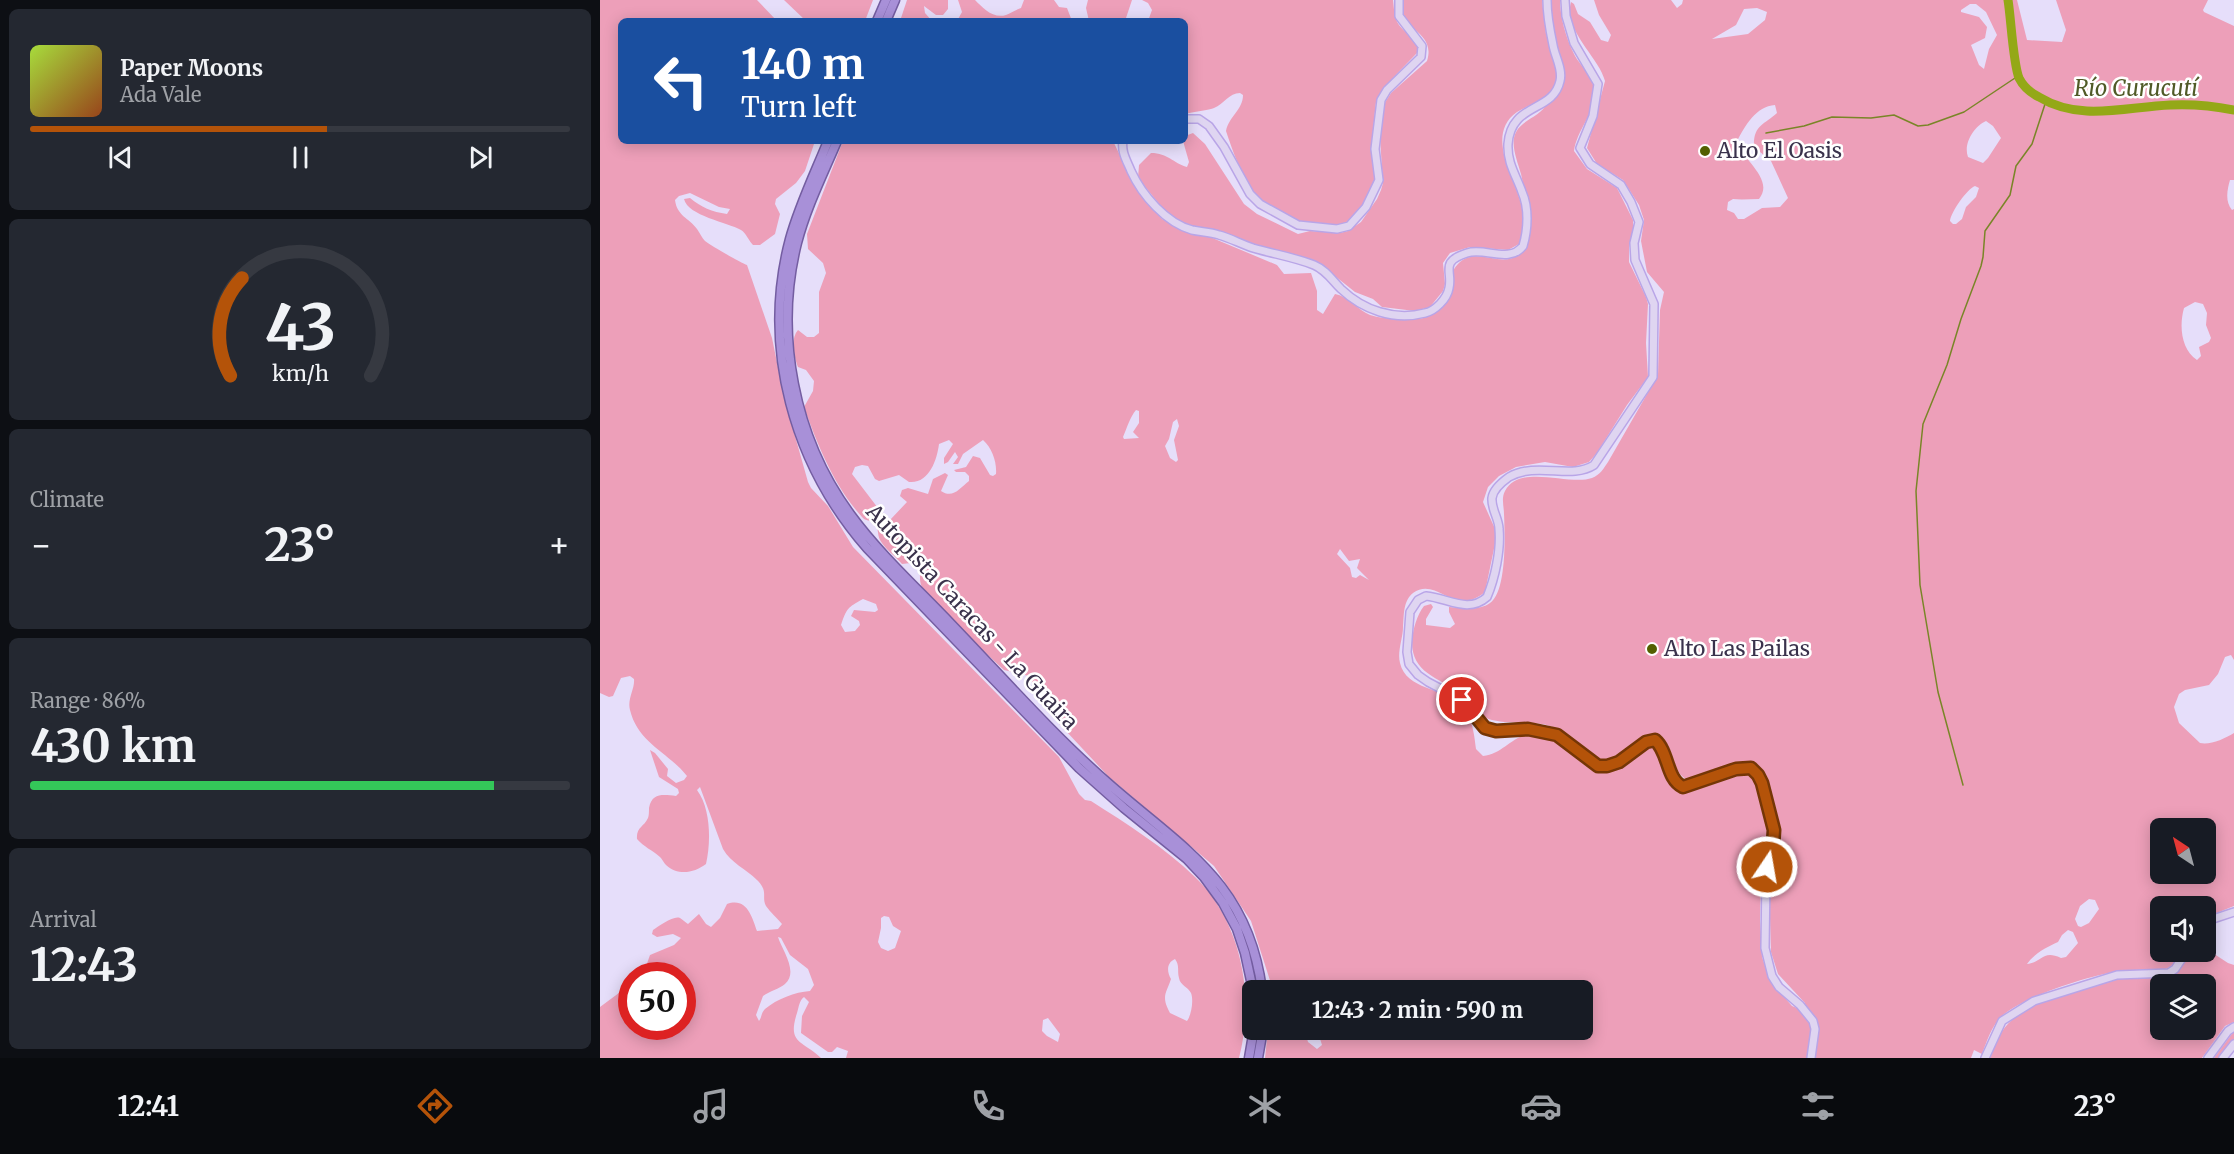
<!DOCTYPE html>
<meta charset="utf-8">
<style>
:root{--surface:#171b24;--page:#242831;--text:#f1f3f6;--muted:#9ea1a6;--line:#363941;--accent:#b45309}
body{margin:0;font-family:Merriweather,serif;background:var(--page);color:var(--text);height:100vh;display:flex;flex-direction:column;font-size:22px;white-space:nowrap}
*{box-sizing:border-box;margin:0}
p{font-size:20px;color:var(--muted)}
.icon{flex:none;width:33px;height:33px;fill:none;stroke:currentColor;stroke-width:2;stroke-linecap:round;stroke-linejoin:round}
.map{position:relative;flex:1;overflow:hidden}
.side{display:flex;flex-direction:column;gap:9px;padding:9px;background:#0d0f14;width:600px}
.side>*{flex:none}
.hud{position:absolute;left:18px;top:18px;width:570px;height:126px;border-radius:9px;box-shadow:0 3px 15px #0003;background:#1a4fa0;color:#fff;overflow:hidden}
.needle{width:39px;rotate:324deg}
.tools{position:absolute;left:1550px;top:818px;display:grid;gap:12px}
.tools a{display:grid;place-items:center;width:66px;height:66px;border-radius:9px;background:var(--surface);box-shadow:0 3px 15px #0003;font-size:30px}
.speed{position:absolute;left:18px;top:962px;display:flex;gap:12px;font-size:30px;font-weight:700;text-align:center}
.speed>*{display:grid;place-content:center;width:78px;height:78px;border-radius:50%;background:var(--surface);box-shadow:0 3px 15px #0003;line-height:1}
.speed .limit{border:9px solid #d22;background:#fff;color:#111}
.pin{position:absolute;display:grid;place-items:center;width:51px;height:51px;color:#fff;margin:-26px;border:3px solid #fff;border-radius:50%;box-shadow:0 2px 6px #0007}
.me{position:absolute;width:66px;margin:-33px;rotate:12deg;stroke-linejoin:round;filter:drop-shadow(0 0 4px #0008)}
.turn{display:flex;align-items:center;gap:21px;height:126px;padding:0 24px;font-size:27px}
.turn .icon{width:78px;height:78px;stroke-width:2.5}
.turn b{display:block;font-size:42px;line-height:51px}
.big{font-size:45px;font-weight:700;line-height:1.1}
.side .tile{flex:1;display:flex;flex-direction:column;justify-content:center;gap:9px;min-width:0;padding:0 21px;border-radius:9px;background:var(--page)}
.side .dial{align-items:center;gap:0}
.dial svg{height:156px;overflow:visible;fill:none;stroke:var(--line);stroke-width:7;stroke-linecap:round;text-anchor:middle}
.dial text{fill:var(--text);stroke:none}
.song{display:flex;align-items:center;gap:18px}
.cover{width:72px;height:72px;border-radius:9px;background:linear-gradient(135deg,hsl(80 70% 55%),hsl(20 70% 35%))}
.played{height:6px;border-radius:3px;background:linear-gradient(90deg,var(--accent) 55%,var(--line) 55%)}
.keys{display:flex;justify-content:space-around;direction:ltr}
.heat{display:flex;justify-content:space-between;align-items:center;font-size:33px;direction:ltr}
.charge{height:9px;border-radius:4px;background:linear-gradient(90deg,#34c759 86%,var(--line) 0)}
.trip{position:absolute;left:642px;top:980px;width:351px;height:60px;border-radius:9px;background:var(--surface);box-shadow:0 3px 15px #0003;font-weight:700;line-height:60px;text-align:center}
.dock{display:flex;height:96px;justify-content:space-around;align-items:center;background:#090b0e;color:var(--muted)}
.dock .icon{width:42px;height:42px}
.dock .on{color:var(--accent)}
.dock b{font-size:27px;color:var(--text)}
main{display:flex;flex:1;min-height:0}
.map>svg:first-child{display:block}
</style>
<main>
<section class="side">
<div class="tile">
<div class="song"><i class="cover"></i><div><b>Paper Moons</b><p>Ada Vale</p></div></div>
<div class="played"></div>
<div class="keys"><svg class="icon" aria-label="previous" viewBox="0 0 24 24"><path d="M18 5L8 12l10 7zM5 5v14"/></svg><svg class="icon" aria-label="pause" viewBox="0 0 24 24"><path d="M8 5v14M16 5v14"/></svg><svg class="icon" aria-label="next" viewBox="0 0 24 24"><path d="M6 5l10 7-10 7zM19 5v14"/></svg></div>
</div>
<div class="tile dial"><svg viewBox="0 0 100 80">
<path d="M14 69A42 42 0 1 1 86 69"/>
<path d="M14 69A42 42 0 0 1 20 19" stroke="#b45309"/>
<text x="50" y="56" font-size="32" font-weight="700">43</text>
<text x="50" y="72" font-size="11">km/h</text>
</svg></div>
<div class="tile"><p>Climate</p>
<div class="heat"><a>−</a><b class="big">23°</b><a>+</a></div>
</div>
<div class="tile"><p>Range · 86%</p><b class="big">430 km</b><div class="charge"></div></div>
<div class="tile"><p>Arrival</p><b class="big">12:43</b></div>
</section>
<div class="map">
<svg width="1634" height="1058" viewBox="0 0 1634 1058">
<rect width="100%" height="100%" fill="#e6defa"/>
<path fill="#ed9fb9" fill-rule="evenodd" d="M 0,0 L 157,0 L 177,21 L 21,21 L 21,141 L 215,141 L 205,171 L 196,183 L 176,199 L 175,204 L 180,214 L 175,234 L 160,245 L 153,245 C 149,241 146,233 141,230 C 127,222 88,216 84,199 L 90,198 C 101,207 112,212 127,214 L 130,209 L 119,207 L 90,193 L 79,196 L 75,200 C 77,216 89,218 97,229 C 100,233 102,238 105,241 C 110,245 141,263 147,265 L 172,338 L 184,397 L 208,482 L 211,488 L 228,506 L 253,547 L 459,757 L 479,794 L 485,800 L 491,801 C 527,824 564,847 595,877 C 642,922 655,997 639,1058 L 246,1058 L 248,1051 L 237,1047 L 232,1052 L 228,1052 L 201,1033 L 202,1016 L 209,1002 L 204,997 C 199,1001 199,1007 197,1013 C 187,1044 202,1040 221,1058 L 0,1058 L 0,1007 L 31,984 L 32,1026 L 82,1026 L 82,975 L 43,975 L 50,955 L 74,945 L 81,938 L 73,934 L 57,937 L 52,934 L 53,930 C 59,926 74,915 80,918 C 83,920 85,922 88,924 L 99,914 L 106,924 L 111,927 L 120,918 L 127,904 C 147,897 152,917 157,931 L 178,929 L 182,924 C 177,918 170,912 166,906 C 161,896 169,892 157,880 C 146,869 131,863 123,849 L 100,787 L 97,790 C 111,809 111,842 106,864 C 94,873 78,876 66,865 C 64,863 62,859 60,857 C 52,850 44,847 37,839 C 36,827 44,827 48,818 C 49,816 49,811 49,808 C 52,792 64,795 76,796 L 79,793 L 78,789 L 59,777 L 50,750 L 55,753 L 68,769 L 67,776 L 76,783 L 84,780 L 87,776 C 68,752 38,743 30,710 C 27,699 35,689 34,679 L 30,676 L 21,678 L 13,696 L 9,697 L 0,693 ZM 263,599 L 276,604 L 278,610 L 275,612 L 254,610 L 251,616 L 259,621 L 260,625 L 255,631 L 245,632 L 241,625 C 247,608 247,608 263,599 ZM 284,916 L 289,917 L 293,926 L 301,931 L 295,948 L 288,951 L 281,948 L 278,942 L 281,928 L 281,918 ZM 178,937 L 181,938 L 190,955 L 208,969 L 214,985 L 210,991 C 195,992 177,999 165,1009 C 161,1013 162,1017 159,1021 L 156,1015 L 163,996 C 170,991 179,989 185,984 C 199,972 182,950 178,937 ZM 575,959 C 580,966 577,970 579,978 C 580,985 588,987 591,993 C 594,1001 591,1016 587,1021 L 570,1013 C 561,996 566,994 571,979 C 567,972 566,963 575,959 ZM 448,1018 L 460,1034 L 458,1042 L 447,1036 L 442,1031 L 443,1020 Z
M 184,0 L 273,0 L 265,21 L 212,21 L 205,20 Z
M 307,0 L 348,0 L 348,9 L 343,15 L 336,15 L 324,6 L 325,13 L 332,21 L 300,21 Z
M 358,0 L 375,0 C 383,8 393,19 406,15 C 411,13 415,10 421,8 L 424,0 L 454,0 L 459,7 L 467,8 L 472,21 L 357,21 L 362,12 Z
M 488,0 L 532,0 L 526,18 L 531,21 L 489,21 L 486,8 Z
M 542,0 L 793,0 C 794,8 794,18 799,25 C 806,35 821,39 817,53 L 785,86 L 776,102 L 771,150 L 776,177 L 775,184 C 769,196 759,214 748,221 C 739,228 708,225 697,222 C 683,218 665,205 655,194 C 641,175 633,152 626,131 C 629,116 643,110 643,95 L 640,93 C 629,93 624,104 614,108 C 610,110 592,112 585,114 L 585,21 L 548,21 L 552,10 L 548,3 Z
M 803,0 L 942,0 L 946,34 L 950,45 L 955,40 L 950,0 L 960,0 C 960,17 966,38 974,54 C 980,66 993,75 994,90 C 995,115 977,129 974,151 L 987,169 L 1017,188 L 1033,220 L 1033,229 L 1029,247 L 1029,262 L 1046,297 L 1048,304 L 1046,343 L 1048,377 L 1027,405 L 997,453 L 989,462 L 973,467 L 945,462 L 916,467 L 899,476 L 888,487 L 883,502 L 896,531 L 896,539 L 885,592 C 854,618 837,576 813,593 C 803,601 804,615 803,627 C 803,638 797,652 800,663 C 806,690 844,688 859,703 C 872,715 874,732 876,749 L 883,756 C 905,754 912,733 937,734 C 966,736 988,781 1014,770 C 1027,764 1040,752 1052,743 C 1070,755 1061,784 1083,792 L 1139,771 L 1150,772 L 1155,779 L 1163,805 L 1169,837 L 1161,879 L 1160,920 L 1162,957 L 1170,981 L 1192,1006 L 1202,1010 L 1205,1007 L 1205,1003 L 1178,974 L 1171,952 L 1169,886 L 1178,839 L 1168,784 L 1157,766 L 1147,762 L 1140,762 L 1086,779 C 1071,771 1075,747 1061,737 C 1043,726 1024,762 1004,760 C 984,757 972,736 955,728 C 935,719 912,725 892,720 C 877,716 871,702 860,694 C 838,676 811,674 812,640 C 813,629 817,615 824,606 L 831,604 L 833,607 L 826,619 L 826,625 L 850,628 L 855,624 L 849,612 L 849,607 C 862,608 879,611 890,603 C 907,592 905,533 904,514 C 904,507 901,498 905,491 C 920,463 969,486 992,478 C 1000,475 1004,468 1008,462 L 1058,375 L 1060,310 L 1064,292 L 1047,272 L 1041,241 L 1044,220 L 1039,205 L 1023,180 L 997,164 L 987,148 L 1005,81 C 999,57 963,31 971,2 L 974,4 L 978,14 L 990,22 L 1001,40 L 1008,42 L 1011,35 L 999,15 L 994,0 L 1071,0 L 1077,8 L 1082,4 L 1083,0 L 1417,0 L 1427,40 L 1462,42 L 1466,30 L 1456,0 L 1608,0 L 1603,10 L 1604,12 L 1634,26 L 1634,180 L 1630,180 C 1627,190 1625,202 1632,210 L 1634,209 L 1634,660 L 1631,655 L 1625,657 L 1618,674 L 1609,685 L 1585,690 L 1579,694 L 1574,707 L 1579,723 L 1600,743 C 1611,745 1624,739 1634,733 L 1634,906 L 1614,914 L 1605,921 L 1605,906 L 1560,906 L 1560,951 L 1582,951 C 1579,956 1576,962 1571,966 C 1561,974 1534,969 1521,971 C 1493,974 1419,998 1401,1017 C 1391,1027 1387,1041 1382,1054 L 1374,1050 L 1371,1058 L 665,1058 L 668,1029 L 704,1029 L 708,1042 L 717,1049 L 722,1045 L 717,1029 L 982,1029 L 982,990 L 673,990 L 651,921 L 614,866 L 509,777 L 437,700 C 431,692 435,684 429,676 L 404,670 L 377,645 L 322,587 C 317,576 325,569 311,563 L 302,564 C 295,556 285,549 280,540 C 277,534 279,527 274,523 C 270,519 266,522 262,517 C 234,486 218,446 204,407 L 213,391 L 214,381 L 206,370 L 198,367 C 194,356 190,339 198,330 L 207,337 L 214,337 L 219,333 L 219,292 L 226,273 L 223,263 L 208,249 L 207,234 L 243,141 L 513,141 L 535,186 L 562,219 L 592,234 L 610,237 L 677,265 L 684,274 L 711,273 L 717,291 L 717,310 L 723,314 L 735,294 C 748,296 758,310 770,315 C 781,319 818,322 829,316 C 833,315 837,310 839,307 C 850,294 847,273 860,262 C 879,246 902,270 921,253 C 937,239 925,193 921,174 C 918,163 912,149 914,138 C 917,120 941,118 947,103 C 936,102 927,106 917,112 C 884,135 916,180 922,207 C 925,220 923,232 919,244 L 908,250 L 870,247 L 850,253 L 843,263 L 845,284 L 843,291 L 830,307 L 815,311 L 782,307 L 773,299 L 755,292 L 721,265 L 584,224 L 574,218 L 564,210 L 538,178 L 539,165 L 551,153 C 568,153 573,163 587,167 L 589,162 L 583,141 L 585,136 L 593,133 L 605,144 L 644,204 L 657,214 L 698,234 L 710,231 L 740,233 L 748,231 L 761,222 L 777,199 L 781,190 L 783,183 L 780,138 L 784,104 L 791,93 L 827,61 C 837,29 795,31 803,0 ZM 1370,4 L 1376,4 L 1386,12 L 1397,35 L 1389,49 L 1384,69 L 1379,65 L 1371,45 L 1385,38 L 1387,27 L 1379,17 L 1361,12 L 1361,10 ZM 1157,8 L 1167,12 L 1165,20 L 1148,34 L 1112,39 L 1136,25 L 1144,9 ZM 1175,105 L 1177,113 C 1164,125 1153,125 1154,147 L 1171,161 L 1188,198 L 1180,207 L 1162,208 L 1144,219 L 1138,219 L 1134,213 L 1127,210 L 1128,202 L 1133,199 C 1142,200 1150,199 1159,199 C 1175,179 1142,160 1137,141 C 1145,126 1156,106 1175,105 ZM 1386,121 L 1393,126 L 1401,138 L 1388,158 L 1383,163 L 1368,157 C 1363,144 1374,126 1386,121 ZM 1375,186 L 1379,188 L 1376,197 L 1366,207 L 1362,219 L 1356,224 L 1353,224 L 1350,221 C 1351,212 1367,189 1375,186 ZM 1595,302 L 1603,304 L 1607,313 L 1606,325 L 1611,338 L 1609,342 L 1599,347 L 1601,356 L 1597,360 C 1581,349 1579,326 1584,308 ZM 536,410 L 539,411 L 539,423 L 533,432 L 539,438 L 524,439 L 523,437 C 527,428 530,417 536,410 ZM 577,419 L 579,426 L 574,440 L 578,460 L 576,462 L 570,458 L 565,446 L 569,439 L 573,422 ZM 349,440 L 353,444 L 344,458 L 344,464 L 348,462 L 355,452 L 358,457 L 353,464 L 358,464 L 363,454 L 383,440 C 392,448 397,462 396,474 L 393,476 L 390,475 L 380,458 L 373,456 L 366,467 L 354,470 L 356,472 L 365,472 L 369,476 L 369,481 C 360,488 353,499 341,491 L 348,475 L 345,473 L 333,479 L 328,494 L 308,488 L 302,490 L 300,496 L 307,502 L 290,520 L 281,512 L 252,474 L 255,467 L 262,465 L 268,466 L 275,479 L 279,481 L 299,475 L 309,482 C 329,484 337,460 339,444 ZM 740,549 L 749,561 L 760,559 L 757,568 L 769,580 L 760,575 L 756,578 L 752,577 L 750,568 L 737,554 ZM 1560,828 L 1605,828 L 1605,873 L 1560,873 ZM 1489,899 L 1495,900 L 1499,909 L 1489,923 L 1481,927 L 1478,926 L 1475,919 L 1480,906 ZM 1468,930 L 1473,932 L 1478,943 L 1466,957 L 1461,958 C 1442,949 1442,963 1427,964 C 1435,953 1447,947 1458,942 L 1462,935 Z
M 1605,948 L 1628,963 L 1634,965 L 1634,1022 L 1625,1026 L 1602,1058 L 1389,1058 C 1395,1044 1401,1029 1413,1019 C 1434,1000 1501,979 1529,977 C 1543,976 1558,981 1571,975 C 1581,971 1586,960 1591,951 L 1605,951 ZM 1560,984 L 1605,984 L 1605,1029 L 1560,1029 Z
M 1634,1031 L 1634,1039 L 1620,1058 L 1614,1058 Z"/>
<g fill="none" stroke-linecap="round" stroke-linejoin="round">
<path stroke="#798527" stroke-width="1.5" d="M 1166,133 L 1204,126 L 1232,117 L 1271,118 L 1294,115 L 1318,126 L 1328,125 L 1364,112 L 1418,76
M 1363,785 L 1338,692 L 1320,585 L 1316,491 L 1323,424 L 1347,365 L 1361,319 L 1381,266 L 1383,257 L 1385,231 L 1410,195 L 1416,166 L 1432,144 L 1446,101"/>
<path stroke="#94a817" stroke-width="9" d="M 1408,0 C 1411,18 1413,63 1419,78 C 1423,86 1431,93 1439,97 C 1480,122 1525,107 1570,105 C 1590,104 1614,106 1634,110"/>
<g stroke="#b9a5e7" stroke-width="10">
<path id="secondary" d="M 965,0 L 966,16 L 974,43 L 998,84 L 993,116 L 980,148 L 990,164 L 1021,185 L 1031,202 L 1039,222 L 1034,243 L 1035,260 L 1054,304 L 1053,377 L 994,465 C 971,480 937,461 909,477 C 902,482 893,490 892,498 C 891,509 899,519 899,529 C 901,550 895,578 887,597 C 868,614 848,598 826,596 L 818,600 L 810,612 L 807,652 L 809,664 L 818,675 L 828,682 L 862,700 L 885,728 L 896,731 L 928,729 L 957,735 L 993,763 L 1002,766 L 1019,762 L 1051,740 L 1058,742 L 1074,780 L 1083,787 L 1143,767 L 1151,768 L 1160,779 L 1174,834 L 1174,845 L 1166,878 L 1165,948 L 1172,976 L 1179,987 L 1200,1005 L 1213,1021 L 1215,1029 L 1211,1058
M 585,119 L 599,119 L 609,126 L 624,147 L 650,194 L 660,204 L 698,225 L 737,229 L 749,226 L 766,207 L 779,180 L 775,149 L 781,100 L 787,90 L 821,57 L 822,46 L 799,16 L 799,0
M 523,141 C 521,152 527,161 531,171 C 542,195 566,223 592,230 C 601,232 610,232 619,235 C 630,238 641,244 653,248 C 673,254 694,257 714,265 C 726,270 732,280 741,289 C 763,310 794,321 825,313 C 835,311 847,299 849,288 C 853,271 839,262 867,253 C 885,247 909,264 923,246 C 928,229 929,208 922,192 C 916,175 907,163 908,144 C 911,102 953,113 960,81 C 963,69 955,57 953,45 C 950,31 947,15 947,0
M 1605,926 L 1613,919 L 1634,912
M 1385,1058 L 1402,1021 L 1434,1001 L 1517,975 L 1569,973 L 1575,969 L 1587,951
M 1608,1058 L 1628,1031 L 1634,1027
M 1623,1058 L 1634,1044"/>
</g>
<g stroke="#745da1" stroke-width="11">
<path id="trunk" d="M 277,21 L 286,0
M 286,21 L 295,0
M 228,141 C 215,173 199,206 190,239 C 161,348 194,464 267,548 L 479,768 L 524,808 L 587,859 L 604,877 L 623,903 L 637,929 L 645,953 L 653,990
M 237,141 C 223,174 206,208 197,243 C 174,334 194,438 250,514 C 280,555 318,589 352,625 C 404,679 453,735 509,784 C 583,849 648,882 662,990
M 649,1058 L 654,1029
M 658,1058 L 663,1029"/>
</g>
<use href="#secondary" stroke="#dfd5f1" stroke-width="7"/>
<use href="#trunk" stroke="#a890d8" stroke-width="8"/>
</g>
<g fill="none" stroke-linecap="round" stroke-linejoin="round">
<g stroke="#753606" stroke-width="15">
<path id="route" d="M 862,700 L 885,728 L 896,731 L 928,729 L 957,735 L 998,766 L 1007,766 L 1019,762 L 1046,742 L 1055,740 C 1069,752 1066,779 1083,787 L 1136,769 L 1151,768 L 1158,775 L 1162,783 L 1174,830 L 1173,845 L 1167,867"/>
</g>
<use href="#route" stroke="#b45309" stroke-width="10"/>
</g>
<g fill="#535f00" stroke="#fff" stroke-width="2">
<circle cx="1105" cy="151" r="6"/>
<circle cx="1052" cy="649" r="6"/>
</g>
<g text-anchor="middle" stroke-width="5" stroke-linejoin="round" paint-order="stroke">
<g font-size="21" fill="#3a324c" stroke="#fff" text-anchor="start">
<text x="1117" y="158">Alto El Oasis</text>
<text x="1064" y="656">Alto Las Pailas</text>
</g>
<g font-size="21" fill="#3a324c" stroke="#fff">
<text transform="translate(372 617) rotate(47)" y="7">Autopista Caracas - La Guaira</text>
</g>
<g font-size="22" font-style="italic" fill="#505a27" stroke="#fff">
<text x="1536" y="96">Río Curucutí</text>
</g>
</g>
</svg>
<div class="tools">
<a><svg class="needle" viewBox="-14 -14 28 28"><path d="M0-13l5 13h-10z" fill="#e53935"/><path d="M0 13l5-13h-10z" fill="#9ea1a6"/></svg></a>
<a><svg class="icon" aria-label="sound" viewBox="0 0 24 24"><path d="M4 9h4l5-4v14l-5-4H4zM17 9q2 3 0 6"/></svg></a>
<a><svg class="icon" aria-label="layers" viewBox="0 0 24 24"><path d="M12 4l9 5-9 5-9-5zM3 14l9 5 9-5"/></svg></a>
</div>
<div class="speed"><div class="limit">50</div></div>
<div class="pin" style="left:862px;top:700px;background:#d93025"><svg class="icon" aria-label="arrive" viewBox="0 0 24 24"><path d="M6 21V4h12l-3 4 3 4H6"/></svg></div>
<svg class="me" style="left:1167px;top:867px" viewBox="-20 -20 40 40"><circle r="17" fill="#b45309" stroke="#fff" stroke-width="3"/><path d="M0-11L8 9 0 5-8 9z" fill="#fff"/></svg>
<div class="trip">12:43 · 2 min · 590 m</div>
<div class="hud">
<div class="turn"><svg class="icon" aria-label="left" viewBox="0 0 24 24"><path d="M17 20v-9H6M10 6l-5 5 5 5"/></svg><div><b>140 m</b>Turn left</div></div>
</div>
</div>
</main>
<nav class="dock">
<b>12:41</b>
<svg class="icon on" aria-label="directions" viewBox="0 0 24 24"><path d="M12 3l9 9-9 9-9-9zM9 14v-3h6M13 9l2 2-2 2"/></svg>
<svg class="icon" aria-label="music" viewBox="0 0 24 24"><path d="M9 18V5l10-2v13"/><circle cx="6" cy="18" r="3"/><circle cx="16" cy="16" r="3"/></svg>
<svg class="icon" aria-label="phone" viewBox="0 0 24 24"><path d="M5 4h4l2 5-3 2q2 4 5 5l2-3 5 2v4C11 20 4 13 5 4z"/></svg>
<svg class="icon" aria-label="climate" viewBox="0 0 24 24"><path d="M12 3v18M4 7l16 10M4 17L20 7"/></svg>
<svg class="icon" aria-label="car" viewBox="0 0 24 24"><path d="M5 17H2v-5l4-1 3-4h7l3 4 3 1v5h-3M9 17h6M6 11h13"/><circle cx="7" cy="17" r="2"/><circle cx="17" cy="17" r="2"/></svg>
<svg class="icon" aria-label="filters" viewBox="0 0 24 24"><path d="M4 7h16M4 17h16"/><circle cx="9" cy="7" r="2"/><circle cx="15" cy="17" r="2"/></svg>
<b>23°</b>
</nav>
